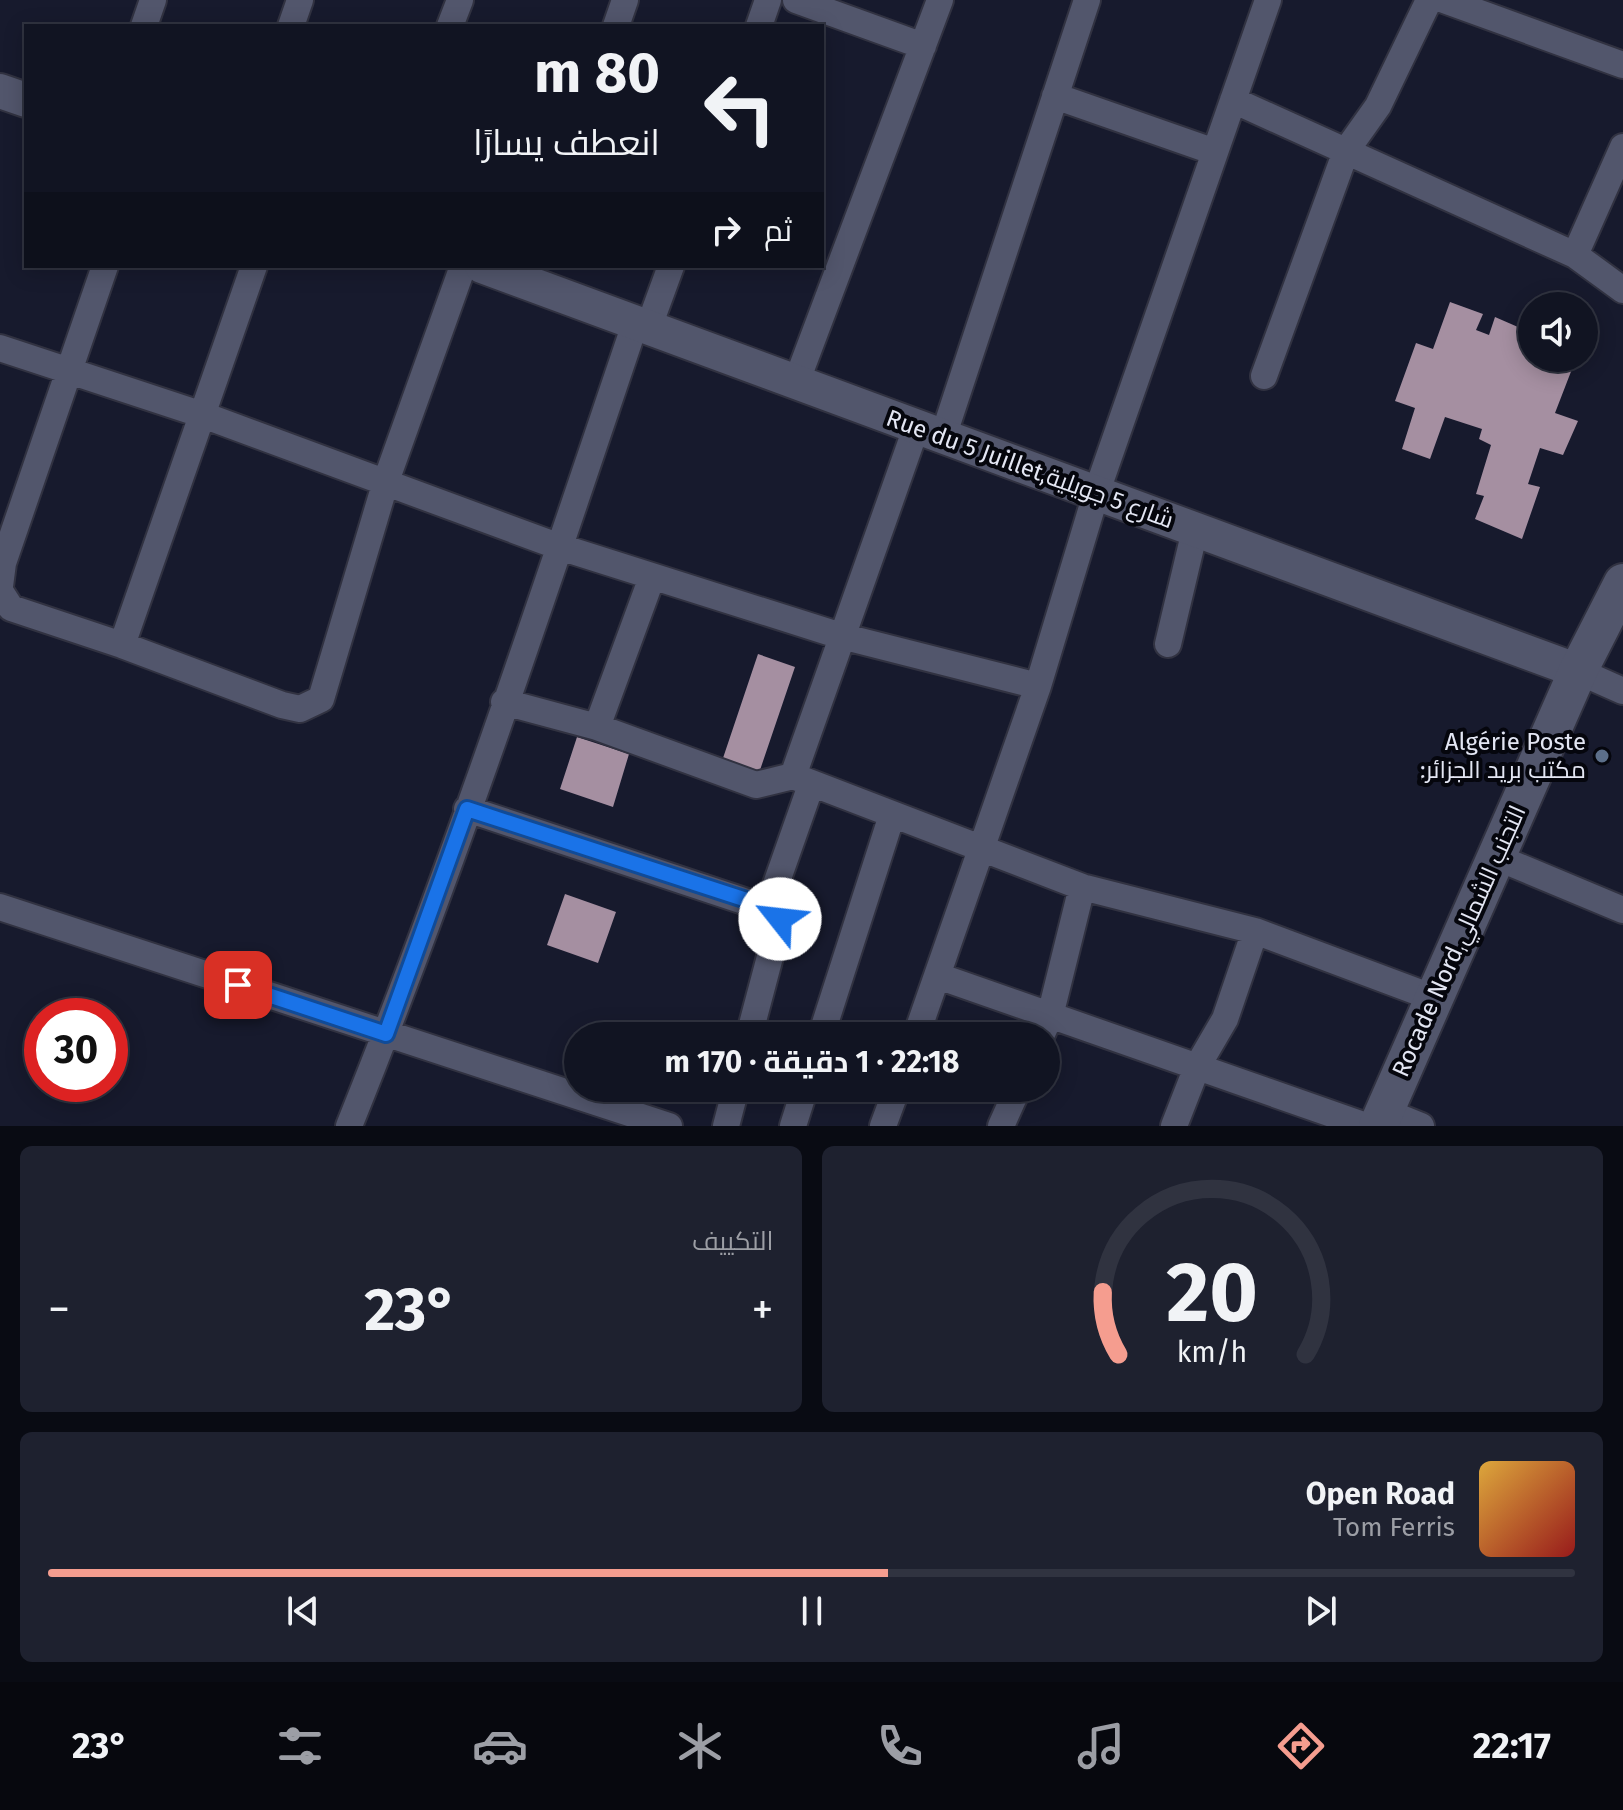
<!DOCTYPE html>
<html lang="ar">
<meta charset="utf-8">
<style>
:root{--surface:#111422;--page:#1e212f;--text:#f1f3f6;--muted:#9c9ea5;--line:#303340;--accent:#f59d8f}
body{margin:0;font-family:"Fira Sans",Cairo,sans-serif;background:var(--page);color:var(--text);direction:rtl;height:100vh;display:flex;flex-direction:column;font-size:30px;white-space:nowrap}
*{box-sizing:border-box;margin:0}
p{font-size:26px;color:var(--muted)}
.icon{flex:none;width:44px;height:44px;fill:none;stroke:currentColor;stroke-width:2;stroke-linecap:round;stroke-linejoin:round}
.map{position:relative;height:1126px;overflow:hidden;direction:ltr}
.details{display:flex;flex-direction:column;gap:20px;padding:20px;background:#090b13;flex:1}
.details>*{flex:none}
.guide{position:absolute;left:24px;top:24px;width:800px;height:244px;border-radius:0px;box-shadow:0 4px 20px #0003,0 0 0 2px var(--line);direction:rtl;background:#111422;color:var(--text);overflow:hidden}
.controls{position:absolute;left:1518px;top:292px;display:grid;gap:16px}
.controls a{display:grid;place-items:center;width:80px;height:80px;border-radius:50%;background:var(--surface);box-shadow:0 4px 20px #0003,0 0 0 2px var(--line);font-size:40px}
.speed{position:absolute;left:24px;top:998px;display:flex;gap:16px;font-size:40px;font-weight:700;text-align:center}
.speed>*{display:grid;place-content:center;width:104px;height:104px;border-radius:50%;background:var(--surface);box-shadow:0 4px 20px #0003,0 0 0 2px var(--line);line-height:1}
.speed .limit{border:12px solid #d22;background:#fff;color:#111}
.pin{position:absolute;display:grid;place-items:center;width:68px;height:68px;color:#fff;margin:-34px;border-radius:16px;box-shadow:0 4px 12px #0006}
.me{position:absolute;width:88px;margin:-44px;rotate:299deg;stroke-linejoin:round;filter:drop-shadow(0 0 6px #0008)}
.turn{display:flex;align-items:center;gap:28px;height:168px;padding:0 32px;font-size:36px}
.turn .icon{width:104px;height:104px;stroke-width:2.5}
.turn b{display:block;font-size:56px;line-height:68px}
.then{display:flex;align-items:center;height:76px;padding:0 32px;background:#0003;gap:16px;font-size:30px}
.big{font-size:60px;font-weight:700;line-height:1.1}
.details .tile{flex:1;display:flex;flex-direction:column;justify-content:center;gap:12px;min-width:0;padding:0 28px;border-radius:12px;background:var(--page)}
.details .dial{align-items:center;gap:0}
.dial svg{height:208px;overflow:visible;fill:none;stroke:var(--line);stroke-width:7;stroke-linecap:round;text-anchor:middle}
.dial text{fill:var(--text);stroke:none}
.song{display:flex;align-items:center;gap:24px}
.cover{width:96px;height:96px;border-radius:12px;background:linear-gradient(135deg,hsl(40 70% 55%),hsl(0 70% 35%))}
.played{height:8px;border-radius:4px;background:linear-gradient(90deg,var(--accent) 55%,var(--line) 55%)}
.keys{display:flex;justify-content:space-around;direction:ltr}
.heat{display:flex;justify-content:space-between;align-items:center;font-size:44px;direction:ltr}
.details .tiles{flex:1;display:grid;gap:20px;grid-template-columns:1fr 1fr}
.tile:last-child{grid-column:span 2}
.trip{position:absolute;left:564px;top:1022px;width:496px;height:80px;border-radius:40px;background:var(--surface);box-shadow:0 4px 20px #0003,0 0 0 2px var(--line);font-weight:700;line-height:80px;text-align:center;direction:rtl}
.menu{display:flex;height:128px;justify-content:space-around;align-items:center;background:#07080e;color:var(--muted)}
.menu .icon{width:56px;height:56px}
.menu .selected{color:var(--accent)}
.menu b{font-size:36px;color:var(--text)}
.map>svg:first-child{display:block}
</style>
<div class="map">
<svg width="1623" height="1126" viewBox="0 0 1623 1126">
<rect width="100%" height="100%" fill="#171a2d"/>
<path fill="#a58fa1" d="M 1450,302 L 1483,314 L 1476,330 L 1489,335 L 1495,317 L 1532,333 L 1532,358 L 1555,358 L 1554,363 L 1572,369 L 1555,413 L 1578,421 L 1563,455 L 1540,448 L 1528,484 L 1540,487 L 1522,539 L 1475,519 L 1484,496 L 1476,494 L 1491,445 L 1479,439 L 1482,429 L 1445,417 L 1430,459 L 1402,449 L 1415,408 L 1395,401 L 1416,343 L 1433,349 Z
M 758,654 L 795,667 L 759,773 L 722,761 Z
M 577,737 L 629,754 L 613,807 L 560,789 Z
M 565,894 L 616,912 L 598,963 L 547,945 Z"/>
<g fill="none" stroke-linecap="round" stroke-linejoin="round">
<g stroke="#313241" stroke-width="30">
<path id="minor" d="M 796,0 L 923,46
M 1444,0 L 1623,65
M 144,26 L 153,0
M 291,26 L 300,0
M 450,26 L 460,0
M 616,26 L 625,0
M 759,26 L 768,0
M 1055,96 L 1215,152
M 1233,100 L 1575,255
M 1623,147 L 1575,255 L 1623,290
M 648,329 L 671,266
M 0,348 L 203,415 L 560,547 L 841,636 L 1038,686 L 1096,494 L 1268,0
M 1264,376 L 1346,151 L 1378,106 L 1429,0
M 796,383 L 940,0
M 916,428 L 793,776 L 1082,887 L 1050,1016 L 1041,1036
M 943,437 L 1087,0
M 0,586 L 3,563 L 105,266
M 0,591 L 11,608 L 122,645 L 282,705 L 300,709 L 321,699 L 386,481 L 463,266
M 1168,644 L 1195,530
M 122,645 L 254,266
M 1578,671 L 1623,691
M 504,702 L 597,727 L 756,785 L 793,776
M 597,727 L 652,577
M 467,809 L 777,912 L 780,919 L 749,1036
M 1496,857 L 1623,910
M 1082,887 L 1255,931 L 1434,998
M 0,907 L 669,1126
M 768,907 L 811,785
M 938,976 L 1366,1126
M 821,1036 L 892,815
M 916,1036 L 1038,686
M 1384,1111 L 1421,1126
M 349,1126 C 455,863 544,593 635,324
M 726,1126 L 736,1088
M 793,1126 L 805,1088
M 883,1126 L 897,1088
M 1001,1126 L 1018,1088
M 1174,1126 L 1197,1067 L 1225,1019 L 1255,931"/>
</g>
<g stroke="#313241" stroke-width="38">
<path id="tertiary" d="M 0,91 L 26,100
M 482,266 L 1578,671"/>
</g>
<g stroke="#313241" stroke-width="42">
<path id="secondary" d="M 1378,1126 L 1578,671 L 1623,583"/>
</g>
<use href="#minor" stroke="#52566c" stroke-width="26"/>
<use href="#tertiary" stroke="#52566c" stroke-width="34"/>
<use href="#secondary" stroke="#52566c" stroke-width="38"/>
</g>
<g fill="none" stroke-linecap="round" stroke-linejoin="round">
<g stroke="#114b97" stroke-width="20">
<path id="route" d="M 238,985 L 386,1034 L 467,809 L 768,907 L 777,912 L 780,919"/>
</g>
<use href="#route" stroke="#1a73e8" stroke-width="14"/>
</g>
<circle fill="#5c6f8a" stroke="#05060d" stroke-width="3" cx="1602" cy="756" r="8"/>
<g text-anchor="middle" stroke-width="8" stroke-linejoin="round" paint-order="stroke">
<g font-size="24" fill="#e3e6f3" stroke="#05060d">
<text transform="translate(1030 469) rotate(20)" y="8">Rue du 5 Juillet,شارع 5 جويلية</text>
<text transform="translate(1459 941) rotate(-66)" y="8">Rocade Nord,التجنب الشمالي</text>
</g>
<g font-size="24" fill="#e3e6f3" stroke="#05060d" text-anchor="end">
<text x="1586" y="750">Algérie Poste<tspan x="1586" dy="28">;مكتب بريد الجزائر</tspan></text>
</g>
</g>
</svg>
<div class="controls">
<a><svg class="icon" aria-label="sound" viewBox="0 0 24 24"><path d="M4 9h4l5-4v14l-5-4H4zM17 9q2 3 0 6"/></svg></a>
</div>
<div class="speed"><div class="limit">30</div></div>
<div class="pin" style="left:238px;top:985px;background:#d93025"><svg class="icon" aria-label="arrive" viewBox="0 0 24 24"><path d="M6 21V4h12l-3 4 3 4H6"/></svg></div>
<svg class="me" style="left:780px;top:919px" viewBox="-20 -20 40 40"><circle r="19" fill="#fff"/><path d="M0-13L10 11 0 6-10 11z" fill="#1a73e8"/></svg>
<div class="trip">22:18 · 1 دقيقة · 170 m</div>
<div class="guide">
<div class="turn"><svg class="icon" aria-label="left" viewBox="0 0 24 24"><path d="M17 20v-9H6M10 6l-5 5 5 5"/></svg><div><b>80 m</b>انعطف يسارًا</div></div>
<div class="then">ثم<svg class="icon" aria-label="right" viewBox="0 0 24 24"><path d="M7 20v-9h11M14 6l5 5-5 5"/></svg></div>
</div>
</div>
<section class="details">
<div class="tiles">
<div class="tile dial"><svg viewBox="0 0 100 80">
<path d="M14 69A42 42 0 1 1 86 69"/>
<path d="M14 69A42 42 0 0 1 8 45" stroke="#f59d8f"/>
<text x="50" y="56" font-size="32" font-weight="700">20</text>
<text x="50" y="72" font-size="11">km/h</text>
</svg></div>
<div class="tile"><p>التكييف</p>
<div class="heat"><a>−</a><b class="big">23°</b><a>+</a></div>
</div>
<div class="tile">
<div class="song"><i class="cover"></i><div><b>Open Road</b><p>Tom Ferris</p></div></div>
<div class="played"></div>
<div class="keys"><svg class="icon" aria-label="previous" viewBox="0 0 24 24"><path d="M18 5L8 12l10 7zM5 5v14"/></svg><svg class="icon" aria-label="pause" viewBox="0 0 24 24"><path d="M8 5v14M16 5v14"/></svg><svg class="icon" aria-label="next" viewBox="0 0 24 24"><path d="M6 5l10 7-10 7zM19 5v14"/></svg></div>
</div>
</div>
</section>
<nav class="menu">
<b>22:17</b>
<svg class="icon selected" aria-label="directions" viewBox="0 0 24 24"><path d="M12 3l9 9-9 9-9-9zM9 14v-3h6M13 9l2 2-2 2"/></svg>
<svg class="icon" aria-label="music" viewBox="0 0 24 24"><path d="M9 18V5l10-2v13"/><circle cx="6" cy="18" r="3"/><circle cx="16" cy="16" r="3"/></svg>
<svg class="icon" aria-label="phone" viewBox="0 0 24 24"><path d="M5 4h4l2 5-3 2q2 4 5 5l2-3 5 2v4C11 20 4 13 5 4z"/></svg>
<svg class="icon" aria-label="climate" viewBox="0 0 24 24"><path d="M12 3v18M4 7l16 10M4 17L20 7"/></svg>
<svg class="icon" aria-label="car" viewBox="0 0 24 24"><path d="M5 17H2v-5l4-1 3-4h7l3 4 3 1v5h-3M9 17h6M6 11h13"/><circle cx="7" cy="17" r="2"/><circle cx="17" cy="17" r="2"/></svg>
<svg class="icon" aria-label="filters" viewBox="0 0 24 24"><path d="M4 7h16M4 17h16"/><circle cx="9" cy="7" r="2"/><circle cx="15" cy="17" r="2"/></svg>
<b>23°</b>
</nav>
